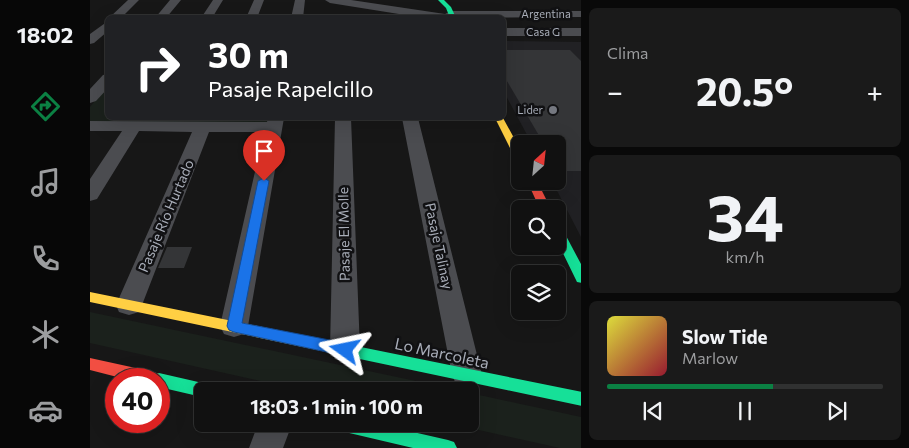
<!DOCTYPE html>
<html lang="es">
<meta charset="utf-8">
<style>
:root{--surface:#111;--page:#1a1a1a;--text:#f1f3f6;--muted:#9c9d9f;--line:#303131;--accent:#0b8043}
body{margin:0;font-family:Commissioner,sans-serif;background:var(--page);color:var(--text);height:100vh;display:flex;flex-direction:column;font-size:19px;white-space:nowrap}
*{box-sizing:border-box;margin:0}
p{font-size:16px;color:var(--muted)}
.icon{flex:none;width:28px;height:28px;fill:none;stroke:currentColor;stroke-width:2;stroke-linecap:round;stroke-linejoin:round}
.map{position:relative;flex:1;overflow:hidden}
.panel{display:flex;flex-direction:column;gap:8px;padding:8px;background:#090909;width:328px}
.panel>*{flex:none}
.guide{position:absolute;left:15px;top:15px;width:401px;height:105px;border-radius:8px;box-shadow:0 5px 20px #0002,0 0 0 1px var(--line);background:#202124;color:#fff;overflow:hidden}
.needle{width:32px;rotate:27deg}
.buttons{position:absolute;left:421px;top:135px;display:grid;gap:10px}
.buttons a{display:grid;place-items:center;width:55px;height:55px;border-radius:8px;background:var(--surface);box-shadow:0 5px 20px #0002,0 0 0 1px var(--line);font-size:25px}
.speed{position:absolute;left:15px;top:368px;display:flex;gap:10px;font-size:25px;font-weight:700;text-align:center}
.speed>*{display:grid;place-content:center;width:65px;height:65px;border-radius:50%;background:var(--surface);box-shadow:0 5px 20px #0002,0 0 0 1px var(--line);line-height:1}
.speed .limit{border:8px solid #d22;background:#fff;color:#111}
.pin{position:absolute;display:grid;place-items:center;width:42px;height:42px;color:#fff;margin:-51px -21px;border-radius:50% 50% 50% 0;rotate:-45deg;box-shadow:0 0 5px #0007}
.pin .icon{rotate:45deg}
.me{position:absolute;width:55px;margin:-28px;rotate:282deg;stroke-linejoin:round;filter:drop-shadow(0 0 4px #0008)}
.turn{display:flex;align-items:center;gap:18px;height:105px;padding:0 20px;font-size:22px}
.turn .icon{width:65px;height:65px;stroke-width:2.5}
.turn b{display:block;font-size:35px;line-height:42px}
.big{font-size:38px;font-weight:700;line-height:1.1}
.panel .widget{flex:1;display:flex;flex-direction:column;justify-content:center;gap:8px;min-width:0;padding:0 18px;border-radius:8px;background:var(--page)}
.panel .dial{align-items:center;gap:0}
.dial b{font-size:65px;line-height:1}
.song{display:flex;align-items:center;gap:15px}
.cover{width:60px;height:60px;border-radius:8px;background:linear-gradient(135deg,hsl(60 70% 55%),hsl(350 70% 35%))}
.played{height:5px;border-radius:2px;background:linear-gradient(90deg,var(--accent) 60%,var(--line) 60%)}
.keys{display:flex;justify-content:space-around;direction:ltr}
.heat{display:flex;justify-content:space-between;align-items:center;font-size:28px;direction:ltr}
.trip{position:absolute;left:104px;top:382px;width:285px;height:50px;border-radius:8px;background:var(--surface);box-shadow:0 5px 20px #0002,0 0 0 1px var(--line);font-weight:700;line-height:50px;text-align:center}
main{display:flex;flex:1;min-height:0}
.dock{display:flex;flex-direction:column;width:90px;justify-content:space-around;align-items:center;background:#070707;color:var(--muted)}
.dock .icon{width:35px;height:35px}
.dock .active{color:var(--accent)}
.dock b{font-size:22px;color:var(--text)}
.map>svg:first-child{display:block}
</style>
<main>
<nav class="dock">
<b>18:02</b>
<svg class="icon active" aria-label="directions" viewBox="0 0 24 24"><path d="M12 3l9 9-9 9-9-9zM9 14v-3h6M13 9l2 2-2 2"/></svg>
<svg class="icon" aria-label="music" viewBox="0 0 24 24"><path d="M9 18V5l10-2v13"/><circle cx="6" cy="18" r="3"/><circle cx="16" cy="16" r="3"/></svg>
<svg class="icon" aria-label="phone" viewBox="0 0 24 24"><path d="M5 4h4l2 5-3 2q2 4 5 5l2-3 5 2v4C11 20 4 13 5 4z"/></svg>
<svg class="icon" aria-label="climate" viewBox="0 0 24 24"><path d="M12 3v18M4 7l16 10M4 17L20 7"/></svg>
<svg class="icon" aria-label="car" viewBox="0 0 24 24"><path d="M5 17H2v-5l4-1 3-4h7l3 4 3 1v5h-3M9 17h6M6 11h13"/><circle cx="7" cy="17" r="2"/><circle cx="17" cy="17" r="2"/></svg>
</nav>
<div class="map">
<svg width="492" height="448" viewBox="0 0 492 448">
<rect width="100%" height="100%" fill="#171717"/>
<path fill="#212124" d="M 414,41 L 491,42 L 491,237 L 462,181 L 468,181 L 468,144 L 442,144 L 414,92 Z"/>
<path fill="#1b211c" d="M 17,86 L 18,118 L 178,118 L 177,124 L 0,122 L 0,107 Z
M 0,312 L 373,391 L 216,391 L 0,343 Z
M 380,393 L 491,417 L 491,448 L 470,448 L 362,424 L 380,424 Z"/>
<path fill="#343537" d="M 414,50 L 480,50 L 492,62 L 492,171 L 468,171 L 468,144 L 454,144 L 414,76 Z
M 77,247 L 102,247 L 94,268 L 68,268 Z"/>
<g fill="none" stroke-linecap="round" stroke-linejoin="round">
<path fill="#4b4c50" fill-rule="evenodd" d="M 38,0 L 49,0 L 31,18 L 19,18 Z
M 80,0 L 91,0 L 76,18 L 65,18 Z
M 123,0 L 133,0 L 122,18 L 111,18 Z
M 164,0 L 174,0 L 167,18 L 156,18 Z
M 205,0 L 215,0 L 213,18 L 201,18 Z
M 235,0 L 261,0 L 355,14 L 361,11 L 492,11 L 492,17 L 334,18 L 240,3 Z
M 18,21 L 18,31 L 4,43 L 0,44 L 0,34 Z
M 414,28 L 492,28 L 492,36 L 414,36 Z
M 18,74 L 18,88 L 6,101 L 0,103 L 0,89 L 13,75 Z
M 178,118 L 194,118 L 158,326 L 154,334 L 144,337 L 134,334 L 130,326 L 174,132 L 119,132 L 52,305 L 49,312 L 39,315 L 29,312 L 26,305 L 102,132 L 49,131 L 7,199 L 0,201 L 0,179 L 32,131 L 0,131 L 0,121 L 177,122 Z
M 245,118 L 261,118 L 270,350 L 265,359 L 255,362 L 245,359 L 240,350 Z
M 312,118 L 328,118 L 392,375 L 388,384 L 377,388 L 366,384 L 362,375 Z
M 168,424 L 202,424 L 193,448 L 159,448 Z"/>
<path fill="#16e098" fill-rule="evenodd" d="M 348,0 L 354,0 L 361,7 L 366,18 L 360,18 L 356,8 Z
M 468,228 L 474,232 L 492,266 L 492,283 L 487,282 L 468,243 Z
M 246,342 L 492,392 L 492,406 L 246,354 L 241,352 L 239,348 L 241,344 Z
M 69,373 L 117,384 L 123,386 L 125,391 L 112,391 L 112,397 L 69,387 L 69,379 L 62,379 L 64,375 Z
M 247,424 L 288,424 L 358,440 L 364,442 L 367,448 L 323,448 L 255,432 L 249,430 Z"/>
<path fill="#ffcf43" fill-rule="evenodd" d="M 405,118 L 413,118 L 430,149 L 430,161 L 425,158 Z
M 0,292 L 246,342 L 251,344 L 253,348 L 251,352 L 246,354 L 0,302 Z"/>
<path fill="#f24e42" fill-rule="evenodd" d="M 437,181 L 447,181 L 461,209 L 450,209 Z
M 0,358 L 64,372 L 69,374 L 72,379 L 69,384 L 69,379 L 35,379 L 0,370 Z"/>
</g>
<path fill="#1a73e8" stroke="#114b97" d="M 174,178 L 179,181 L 152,323 L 255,343 L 260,345 L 262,350 L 260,354 L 255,356 L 144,332 L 139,330 L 137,326 L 168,181 Z"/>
<circle fill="#757880" stroke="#111113" stroke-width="2" cx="463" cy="110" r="5"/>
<g text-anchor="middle" stroke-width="5" stroke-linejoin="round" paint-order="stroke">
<g font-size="11" fill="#a8adb8" stroke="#111113">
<text x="456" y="18">Argentina</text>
<text x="453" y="36">Casa G</text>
</g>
<g font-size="11" fill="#a8adb8" stroke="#111113" text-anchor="end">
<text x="453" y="114">Lider</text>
</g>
<g font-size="14" fill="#a8adb8" stroke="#111113">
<text transform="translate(76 216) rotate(-67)" y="5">Pasaje Río Hurtado</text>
<text transform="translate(254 234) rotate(-91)" y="5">Pasaje El Molle</text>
<text transform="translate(349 246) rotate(78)" y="5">Pasaje Talinay</text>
</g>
<g font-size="16" fill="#a8adb8" stroke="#111113">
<text transform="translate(352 353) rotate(12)" y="6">Lo Marcoleta</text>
</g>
</g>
</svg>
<div class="buttons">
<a><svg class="needle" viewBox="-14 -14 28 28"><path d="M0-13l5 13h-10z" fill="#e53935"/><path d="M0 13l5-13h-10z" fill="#9c9d9f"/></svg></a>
<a><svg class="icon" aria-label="search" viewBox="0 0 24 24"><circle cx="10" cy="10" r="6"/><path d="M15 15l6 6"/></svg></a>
<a><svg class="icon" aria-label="layers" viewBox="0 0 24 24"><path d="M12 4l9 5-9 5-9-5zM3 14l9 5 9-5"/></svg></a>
</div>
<div class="speed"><div class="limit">40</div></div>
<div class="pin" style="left:174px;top:181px;background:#d93025"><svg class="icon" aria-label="arrive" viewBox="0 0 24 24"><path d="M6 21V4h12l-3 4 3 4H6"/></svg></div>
<svg class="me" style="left:255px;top:350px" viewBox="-20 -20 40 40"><path d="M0-17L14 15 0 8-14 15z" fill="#1a73e8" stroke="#fff" stroke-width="4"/></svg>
<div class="trip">18:03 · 1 min · 100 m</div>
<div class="guide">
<div class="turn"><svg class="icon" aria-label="right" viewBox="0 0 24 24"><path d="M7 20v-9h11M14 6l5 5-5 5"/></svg><div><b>30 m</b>Pasaje Rapelcillo</div></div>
</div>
</div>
<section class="panel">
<div class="widget"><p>Clima</p>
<div class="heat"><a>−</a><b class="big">20.5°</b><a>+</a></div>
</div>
<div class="widget dial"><b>34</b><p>km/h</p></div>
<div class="widget">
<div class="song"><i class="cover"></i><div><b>Slow Tide</b><p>Marlow</p></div></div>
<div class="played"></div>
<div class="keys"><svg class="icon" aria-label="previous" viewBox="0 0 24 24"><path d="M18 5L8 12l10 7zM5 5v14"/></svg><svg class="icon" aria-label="pause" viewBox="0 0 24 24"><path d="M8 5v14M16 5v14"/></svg><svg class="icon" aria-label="next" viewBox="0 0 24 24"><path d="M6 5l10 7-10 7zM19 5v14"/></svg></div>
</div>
</section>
</main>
